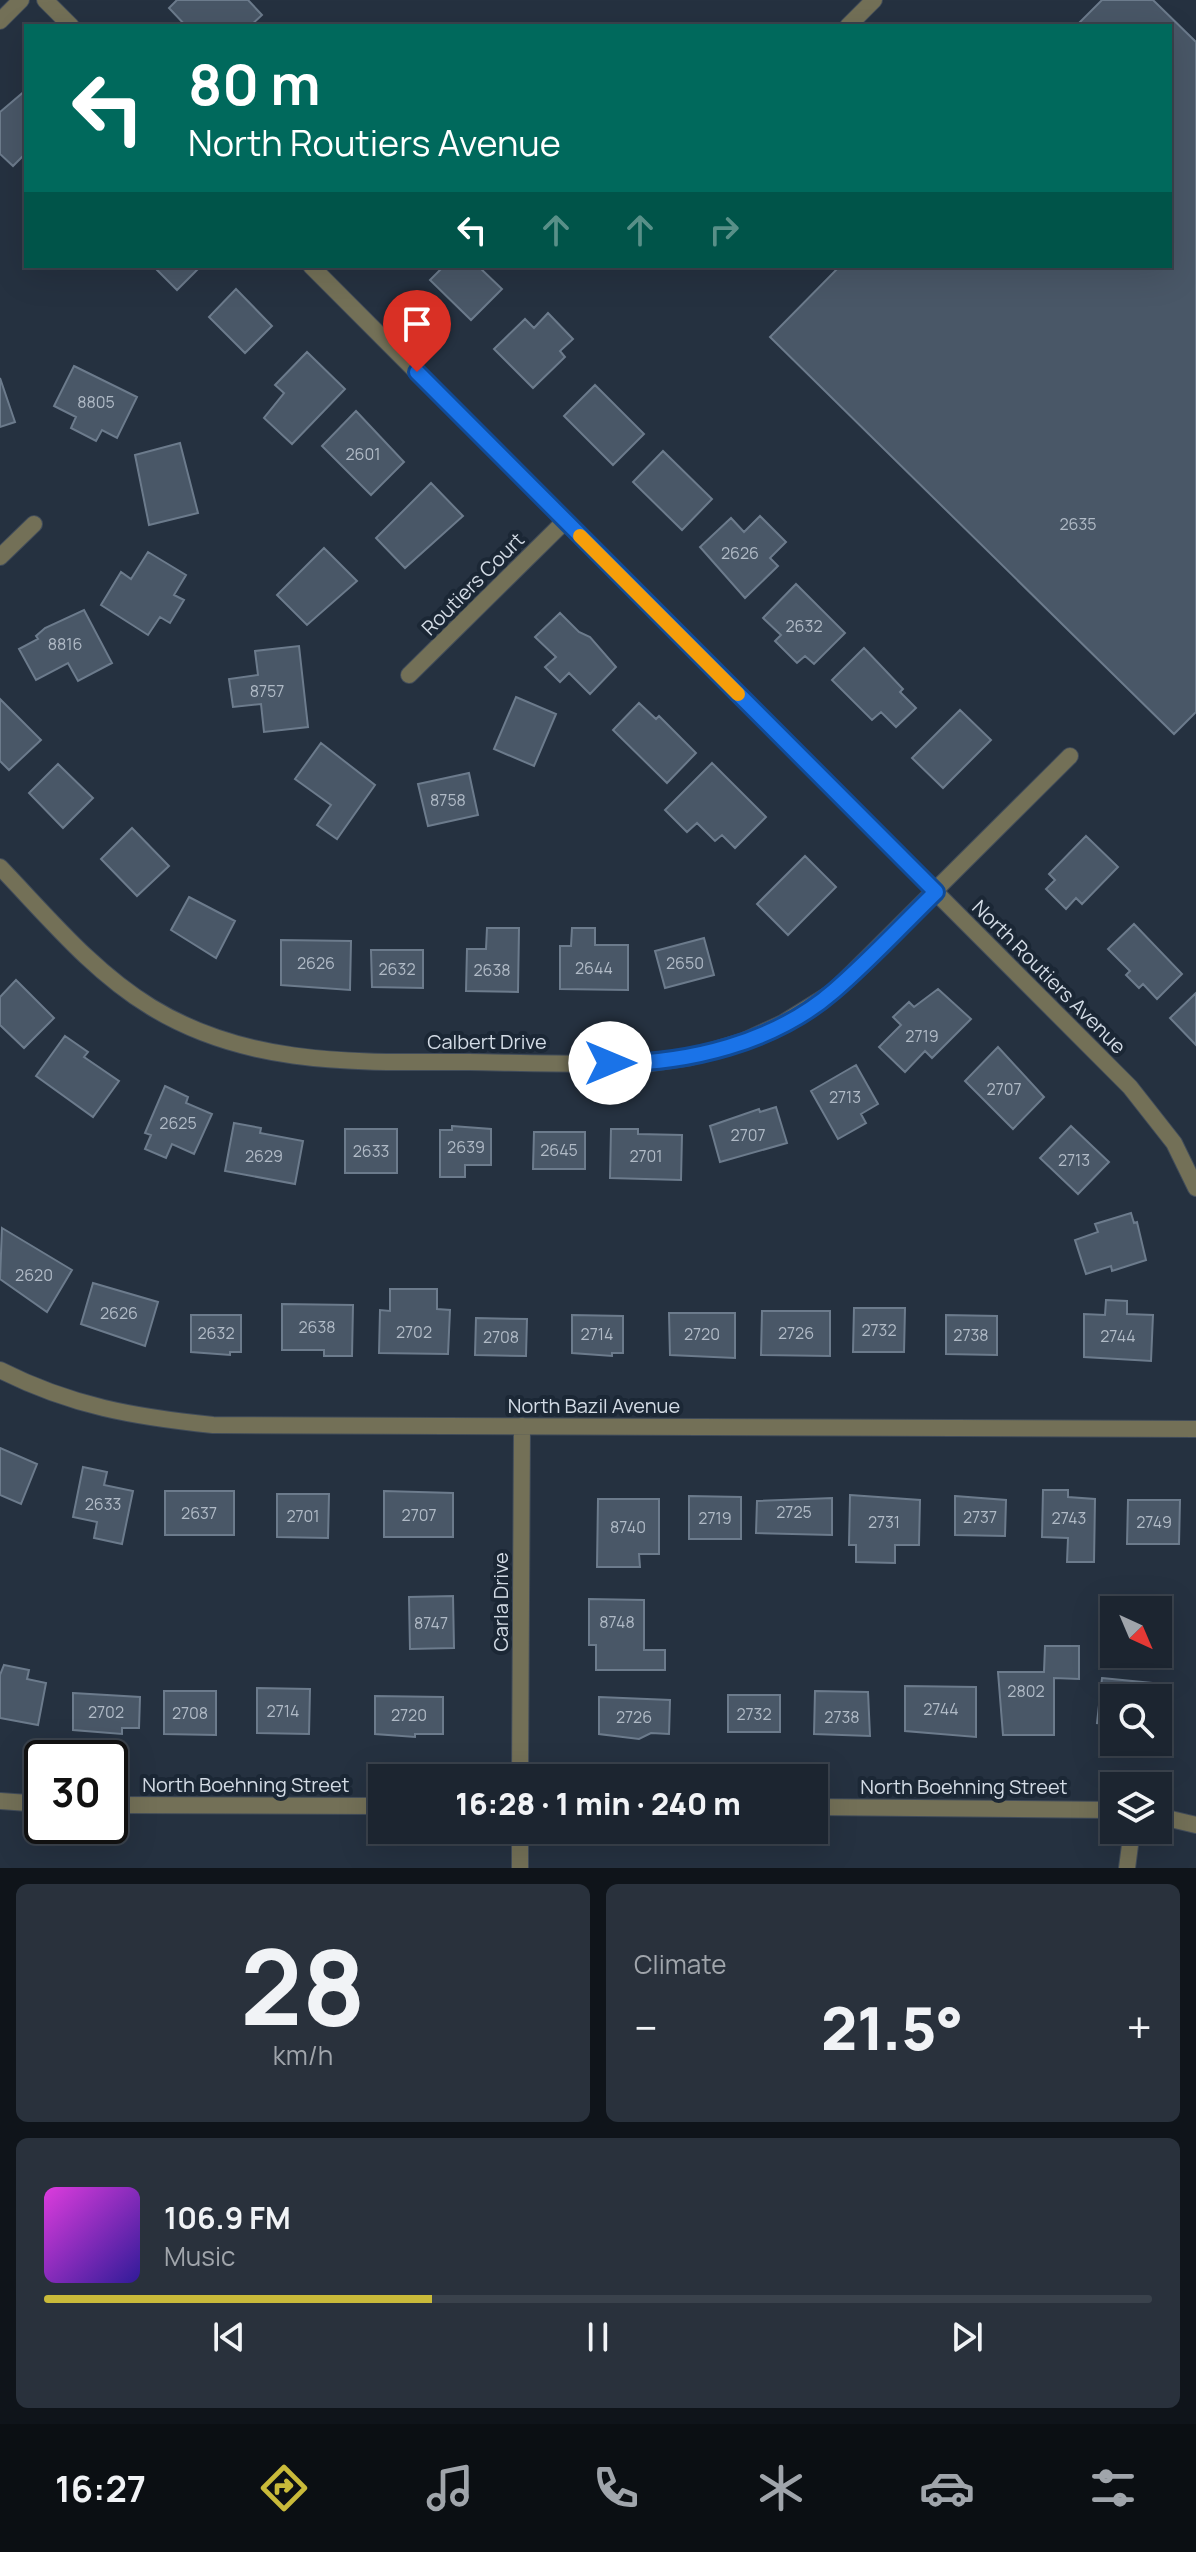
<!DOCTYPE html>
<meta charset="utf-8">
<style>
:root{--surface:#1c2530;--page:#29313c;--text:#f1f3f6;--muted:#a0a5ab;--line:#3a424c;--accent:#c9ba3a}
body{margin:0;font-family:Manrope,sans-serif;background:var(--page);color:var(--text);height:100vh;display:flex;flex-direction:column;font-size:30px;white-space:nowrap}
*{box-sizing:border-box;margin:0}
p{font-size:26px;color:var(--muted)}
.icon{flex:none;width:44px;height:44px;fill:none;stroke:currentColor;stroke-width:2;stroke-linecap:round;stroke-linejoin:round}
.map{position:relative;height:1868px;overflow:hidden}
.details{display:flex;flex-direction:column;gap:16px;padding:16px;background:#0f141a;flex:1}
.details>*{flex:none}
.guide{position:absolute;left:24px;top:24px;width:1148px;height:244px;border-radius:0px;box-shadow:0 8px 32px #0002,0 0 0 2px var(--line);background:#00695c;color:#fff;overflow:hidden}
.needle{width:52px;rotate:136deg}
.controls{position:absolute;left:1100px;top:1596px;display:grid;gap:16px}
.controls a{display:grid;place-items:center;width:72px;height:72px;border-radius:0px;background:var(--surface);box-shadow:0 8px 32px #0002,0 0 0 2px var(--line);font-size:40px}
.speed{position:absolute;left:24px;top:1740px;display:flex;gap:16px;font-size:40px;font-weight:700;text-align:center}
.speed>*{display:grid;place-content:center;width:104px;height:104px;border-radius:50%;background:var(--surface);box-shadow:0 8px 32px #0002,0 0 0 2px var(--line);line-height:1}
.speed .limit{border:4px solid #111;border-radius:12px;background:#fff;color:#111}
.pin{position:absolute;display:grid;place-items:center;width:68px;height:68px;color:#fff;margin:-82px -34px;border-radius:50% 50% 50% 0;rotate:-45deg;box-shadow:0 0 8px #0007}
.pin .icon{rotate:45deg}
.me{position:absolute;width:88px;margin:-44px;rotate:90deg;stroke-linejoin:round;filter:drop-shadow(0 0 6px #0008)}
.turn{display:flex;align-items:center;gap:28px;height:168px;padding:0 32px;font-size:36px}
.turn .icon{width:104px;height:104px;stroke-width:2.5}
.turn b{display:block;font-size:56px;line-height:68px}
.lanes{display:flex;align-items:center;height:76px;padding:0 32px;background:#0003;justify-content:center;gap:40px;direction:ltr}
.lanes .off{opacity:.35}
.big{font-size:60px;font-weight:800;line-height:1.1}
.details .tile{flex:1;display:flex;flex-direction:column;justify-content:center;gap:12px;min-width:0;padding:0 28px;border-radius:12px;background:var(--page)}
.details .dial{align-items:center;gap:0}
.dial b{font-size:104px;line-height:1}
.song{display:flex;align-items:center;gap:24px}
.cover{width:96px;height:96px;border-radius:12px;background:linear-gradient(135deg,hsl(300 70% 55%),hsl(250 70% 35%))}
.played{height:8px;border-radius:4px;background:linear-gradient(90deg,var(--accent) 35%,var(--line) 35%)}
.keys{display:flex;justify-content:space-around;direction:ltr}
.heat{display:flex;justify-content:space-between;align-items:center;font-size:44px;direction:ltr}
.details .tiles{flex:1;display:grid;gap:16px;grid-template-columns:1fr 1fr}
.tile:last-child{grid-column:span 2}
.trip{position:absolute;left:368px;top:1764px;width:460px;height:80px;border-radius:0px;background:var(--surface);box-shadow:0 8px 32px #0002,0 0 0 2px var(--line);font-weight:800;line-height:80px;text-align:center}
.menu{display:flex;height:128px;justify-content:space-around;align-items:center;background:#0b0f13;color:var(--muted)}
.menu .icon{width:56px;height:56px}
.menu .active{color:var(--accent)}
.menu b{font-size:36px;color:var(--text)}
.map>svg:first-child{display:block}
</style>
<div class="map">
<svg width="1196" height="1868" viewBox="0 0 1196 1868">
<rect width="100%" height="100%" fill="#253140"/>
<path fill="#495767" stroke="#6c7b8c" stroke-width="2" d="M 177,0 L 248,0 L 262,15 L 250,26 L 186,26 L 169,8 Z
M 1102,0 L 1153,0 L 1196,42 L 1196,712 L 1174,734 L 770,337 L 840,266 L 1170,266 L 1170,26 L 1076,26 Z
M 26,90 L 26,159 L 23,156 L 13,166 L 0,154 L 0,112 Z
M 153,266 L 201,266 L 177,290 Z
M 444,266 L 478,266 L 502,289 L 471,320 L 430,280 Z
M 236,289 L 272,326 L 245,353 L 209,317 Z
M 548,313 L 573,339 L 560,351 L 565,357 L 533,388 L 494,349 L 525,319 L 534,328 Z
M 307,352 L 345,389 L 292,444 L 264,418 L 284,393 L 275,385 Z
M 74,366 L 137,397 L 117,438 L 102,430 L 96,441 L 71,428 L 76,417 L 54,406 Z
M 0,378 L 15,422 L 0,427 Z
M 595,385 L 644,434 L 613,465 L 564,416 Z
M 356,411 L 404,462 L 371,495 L 322,446 Z
M 180,443 L 198,513 L 149,525 L 135,455 Z
M 663,451 L 712,499 L 682,530 L 633,482 Z
M 431,483 L 463,516 L 405,568 L 376,538 Z
M 760,516 L 786,542 L 770,558 L 778,566 L 745,598 L 700,547 L 731,518 L 744,532 Z
M 324,548 L 357,581 L 307,625 L 277,595 Z
M 148,552 L 186,575 L 174,595 L 184,600 L 170,623 L 160,617 L 148,635 L 101,605 L 121,572 L 131,579 Z
M 796,584 L 845,633 L 814,664 L 805,656 L 797,663 L 775,641 L 781,635 L 763,618 Z
M 84,610 L 112,663 L 78,681 L 68,663 L 36,680 L 19,649 L 38,639 L 36,636 L 45,628 Z
M 560,613 L 579,632 L 590,637 L 616,667 L 590,694 L 569,673 L 560,682 L 545,667 L 556,657 L 535,637 Z
M 299,646 L 308,727 L 264,732 L 261,704 L 233,707 L 229,679 L 258,675 L 255,651 Z
M 864,648 L 903,689 L 900,692 L 916,708 L 896,727 L 881,712 L 872,720 L 832,680 Z
M 516,697 L 556,714 L 534,766 L 494,749 Z
M 0,699 L 41,740 L 9,770 L 0,761 Z
M 639,703 L 656,719 L 659,716 L 696,753 L 667,783 L 613,730 Z
M 960,710 L 991,740 L 943,788 L 912,758 Z
M 321,743 L 375,785 L 337,839 L 317,825 L 331,805 L 295,779 Z
M 712,763 L 766,817 L 735,848 L 722,835 L 715,841 L 697,823 L 687,832 L 665,810 Z
M 58,764 L 93,798 L 63,828 L 29,793 Z
M 469,773 L 478,815 L 428,826 L 418,784 Z
M 132,828 L 169,866 L 137,896 L 101,859 Z
M 1086,836 L 1118,867 L 1082,904 L 1076,898 L 1066,909 L 1046,889 L 1055,880 L 1049,874 Z
M 805,856 L 836,887 L 788,935 L 757,904 Z
M 189,897 L 235,921 L 216,958 L 171,930 Z
M 1134,924 L 1182,974 L 1157,999 L 1143,984 L 1139,988 L 1126,975 L 1130,971 L 1108,949 Z
M 487,928 L 519,928 L 518,992 L 466,991 L 467,949 L 486,949 Z
M 572,928 L 595,928 L 595,945 L 628,945 L 628,990 L 560,989 L 560,946 L 571,946 Z
M 704,938 L 714,975 L 665,988 L 655,951 Z
M 281,940 L 351,941 L 350,990 L 281,985 Z
M 371,950 L 423,950 L 423,988 L 372,987 Z
M 16,980 L 54,1018 L 24,1048 L 0,1025 L 0,997 Z
M 938,989 L 971,1019 L 932,1058 L 925,1051 L 905,1072 L 879,1047 L 901,1025 L 893,1017 L 909,1002 L 914,1007 Z
M 1196,993 L 1196,1045 L 1170,1018 Z
M 65,1036 L 88,1052 L 84,1057 L 119,1081 L 93,1117 L 36,1076 Z
M 998,1047 L 1044,1097 L 1013,1129 L 965,1081 Z
M 856,1065 L 878,1104 L 861,1114 L 866,1123 L 838,1139 L 811,1091 Z
M 165,1086 L 188,1097 L 186,1103 L 212,1114 L 194,1154 L 172,1144 L 166,1158 L 145,1149 L 151,1135 L 145,1133 Z
M 776,1107 L 787,1143 L 720,1162 L 710,1126 L 759,1109 L 760,1112 Z
M 234,1123 L 261,1128 L 260,1133 L 303,1141 L 295,1184 L 225,1171 Z
M 452,1126 L 491,1129 L 491,1165 L 465,1165 L 465,1177 L 440,1177 L 440,1130 L 452,1130 Z
M 1071,1126 L 1109,1162 L 1078,1194 L 1040,1158 Z
M 345,1129 L 397,1129 L 397,1173 L 345,1173 Z
M 611,1129 L 638,1129 L 638,1134 L 682,1135 L 681,1180 L 610,1178 Z
M 534,1132 L 585,1132 L 585,1169 L 533,1169 Z
M 1131,1213 L 1134,1223 L 1137,1222 L 1146,1260 L 1112,1271 L 1111,1266 L 1086,1274 L 1075,1240 L 1098,1232 L 1095,1224 Z
M 2,1228 L 72,1270 L 47,1312 L 0,1279 Z
M 93,1283 L 158,1302 L 145,1346 L 81,1324 Z
M 390,1289 L 437,1289 L 437,1309 L 450,1310 L 448,1354 L 379,1353 L 380,1310 L 390,1311 Z
M 1106,1300 L 1127,1301 L 1127,1314 L 1153,1315 L 1151,1361 L 1084,1357 L 1084,1314 L 1105,1315 Z
M 282,1304 L 353,1305 L 352,1356 L 324,1356 L 324,1350 L 282,1350 Z
M 854,1308 L 905,1308 L 904,1352 L 853,1352 Z
M 762,1311 L 830,1311 L 830,1356 L 761,1355 Z
M 669,1313 L 735,1313 L 735,1358 L 670,1355 Z
M 191,1315 L 241,1315 L 241,1352 L 230,1352 L 230,1355 L 191,1352 Z
M 572,1315 L 623,1316 L 623,1353 L 612,1353 L 612,1356 L 572,1353 Z
M 946,1315 L 997,1316 L 997,1355 L 946,1354 Z
M 476,1318 L 527,1319 L 526,1356 L 475,1355 Z
M 0,1448 L 37,1464 L 21,1504 L 0,1495 Z
M 83,1467 L 107,1472 L 104,1485 L 133,1491 L 122,1544 L 94,1538 L 97,1522 L 73,1517 Z
M 1043,1490 L 1068,1490 L 1068,1497 L 1095,1499 L 1094,1562 L 1067,1562 L 1068,1538 L 1042,1537 Z
M 165,1491 L 234,1491 L 234,1535 L 165,1535 Z
M 384,1491 L 453,1493 L 453,1537 L 384,1537 Z
M 277,1494 L 329,1494 L 328,1538 L 277,1537 Z
M 850,1495 L 920,1500 L 919,1545 L 895,1545 L 895,1563 L 856,1562 L 856,1545 L 849,1545 Z
M 689,1496 L 741,1497 L 741,1539 L 689,1539 Z
M 955,1496 L 1006,1500 L 1005,1536 L 955,1535 Z
M 832,1498 L 832,1535 L 756,1533 L 757,1501 Z
M 598,1499 L 659,1499 L 659,1554 L 639,1554 L 640,1567 L 597,1567 Z
M 1128,1500 L 1180,1500 L 1179,1544 L 1127,1544 Z
M 453,1596 L 454,1648 L 410,1649 L 409,1597 Z
M 589,1599 L 644,1600 L 644,1650 L 665,1650 L 665,1670 L 596,1670 L 596,1645 L 589,1645 Z
M 1045,1646 L 1079,1646 L 1079,1679 L 1054,1678 L 1054,1735 L 1003,1735 L 998,1672 L 1044,1672 Z
M 4,1665 L 29,1670 L 27,1679 L 46,1683 L 38,1725 L 0,1718 L 0,1675 Z
M 1102,1678 L 1172,1685 L 1167,1735 L 1158,1734 L 1158,1698 L 1114,1698 L 1114,1725 L 1097,1723 Z
M 905,1686 L 976,1687 L 976,1737 L 905,1731 Z
M 257,1688 L 310,1689 L 309,1734 L 257,1733 Z
M 164,1691 L 216,1691 L 216,1735 L 164,1734 Z
M 815,1691 L 868,1692 L 870,1736 L 814,1734 Z
M 73,1693 L 140,1697 L 139,1728 L 122,1728 L 122,1734 L 73,1730 Z
M 728,1695 L 780,1695 L 780,1732 L 728,1732 Z
M 375,1696 L 443,1697 L 443,1734 L 415,1734 L 415,1737 L 375,1734 Z
M 599,1697 L 670,1700 L 669,1734 L 651,1733 L 639,1739 L 599,1734 Z"/>
<g fill="none" stroke-linecap="round" stroke-linejoin="round">
<g stroke="#414c5a" stroke-width="18">
<path id="lane" d="M 848,26 L 874,0"/>
</g>
<g stroke="#414c5a" stroke-width="18">
<path id="street" d="M 45,0 L 71,26
M 0,21 L 21,0
M 311,266 L 1130,1087 L 1174,1143 L 1196,1188
M 0,557 L 34,524
M 409,675 L 565,521
M 0,867 C 47,916 93,972 151,1007 C 249,1067 358,1062 469,1062 C 529,1063 590,1065 651,1063 L 691,1057 L 744,1041 L 783,1023 L 833,992 L 1070,756
M 0,1370 C 71,1406 135,1417 213,1425 L 1196,1429
M 520,1778 L 522,1426
M 0,1801 L 42,1804
M 110,1805 L 382,1806
M 814,1807 L 1114,1810
M 1158,1816 L 1196,1825
M 520,1830 L 520,1868
M 1127,1868 L 1132,1830"/>
</g>
<use href="#lane" stroke="#737057" stroke-width="16"/>
<use href="#street" stroke="#737057" stroke-width="16"/>
</g>
<g fill="none" stroke-linecap="round" stroke-linejoin="round">
<g stroke="#114b97" stroke-width="20">
<path id="route" d="M 417,372 L 936,892 C 902,925 870,960 834,991 C 774,1043 687,1064 610,1063"/>
</g>
<use href="#route" stroke="#1a73e8" stroke-width="14"/>
<path stroke="#f59e0b" stroke-width="14" d="M 580,536 L 738,694"/>
</g>
<g text-anchor="middle" stroke-width="8" stroke-linejoin="round" paint-order="stroke">
<g font-size="16" fill="#b0bac6">
<text x="96" y="408">8805</text>
<text x="363" y="460">2601</text>
<text x="1078" y="530">2635</text>
<text x="740" y="559">2626</text>
<text x="804" y="632">2632</text>
<text x="65" y="650">8816</text>
<text x="267" y="697">8757</text>
<text x="448" y="806">8758</text>
<text x="316" y="969">2626</text>
<text x="685" y="969">2650</text>
<text x="594" y="974">2644</text>
<text x="397" y="975">2632</text>
<text x="492" y="976">2638</text>
<text x="922" y="1042">2719</text>
<text x="1004" y="1095">2707</text>
<text x="845" y="1103">2713</text>
<text x="178" y="1129">2625</text>
<text x="748" y="1141">2707</text>
<text x="466" y="1153">2639</text>
<text x="559" y="1156">2645</text>
<text x="371" y="1157">2633</text>
<text x="264" y="1162">2629</text>
<text x="646" y="1162">2701</text>
<text x="1074" y="1166">2713</text>
<text x="34" y="1281">2620</text>
<text x="119" y="1319">2626</text>
<text x="317" y="1333">2638</text>
<text x="879" y="1336">2732</text>
<text x="414" y="1338">2702</text>
<text x="216" y="1339">2632</text>
<text x="796" y="1339">2726</text>
<text x="597" y="1340">2714</text>
<text x="702" y="1340">2720</text>
<text x="971" y="1341">2738</text>
<text x="1118" y="1342">2744</text>
<text x="501" y="1343">2708</text>
<text x="103" y="1510">2633</text>
<text x="794" y="1518">2725</text>
<text x="199" y="1519">2637</text>
<text x="419" y="1521">2707</text>
<text x="303" y="1522">2701</text>
<text x="980" y="1523">2737</text>
<text x="715" y="1524">2719</text>
<text x="1069" y="1524">2743</text>
<text x="884" y="1528">2731</text>
<text x="1154" y="1528">2749</text>
<text x="628" y="1533">8740</text>
<text x="617" y="1628">8748</text>
<text x="431" y="1629">8747</text>
<text x="1026" y="1697">2802</text>
<text x="941" y="1715">2744</text>
<text x="283" y="1717">2714</text>
<text x="106" y="1718">2702</text>
<text x="190" y="1719">2708</text>
<text x="754" y="1720">2732</text>
<text x="409" y="1721">2720</text>
<text x="634" y="1723">2726</text>
<text x="842" y="1723">2738</text>
</g>
<g font-size="20" fill="#d3dbe5" stroke="#1b2735">
<text transform="translate(473 584) rotate(-45)" y="7">Routiers Court</text>
<text transform="translate(1049 977) rotate(45)" y="7">North Routiers Avenue</text>
<text x="487" y="1049">Calbert Drive</text>
<text x="594" y="1413">North Bazil Avenue</text>
<text transform="translate(501 1602) rotate(-90)" y="7">Carla Drive</text>
<text x="246" y="1792">North Boehning Street</text>
<text x="964" y="1794">North Boehning Street</text>
</g>
</g>
</svg>
<div class="controls">
<a><svg class="needle" viewBox="-14 -14 28 28"><path d="M0-13l5 13h-10z" fill="#e53935"/><path d="M0 13l5-13h-10z" fill="#a0a5ab"/></svg></a>
<a><svg class="icon" aria-label="search" viewBox="0 0 24 24"><circle cx="10" cy="10" r="6"/><path d="M15 15l6 6"/></svg></a>
<a><svg class="icon" aria-label="layers" viewBox="0 0 24 24"><path d="M12 4l9 5-9 5-9-5zM3 14l9 5 9-5"/></svg></a>
</div>
<div class="speed"><div class="limit">30</div></div>
<div class="pin" style="left:417px;top:372px;background:#d93025"><svg class="icon" aria-label="arrive" viewBox="0 0 24 24"><path d="M6 21V4h12l-3 4 3 4H6"/></svg></div>
<svg class="me" style="left:610px;top:1063px" viewBox="-20 -20 40 40"><circle r="19" fill="#fff"/><path d="M0-13L10 11 0 6-10 11z" fill="#1a73e8"/></svg>
<div class="trip">16:28 · 1 min · 240 m</div>
<div class="guide">
<div class="turn"><svg class="icon" aria-label="left" viewBox="0 0 24 24"><path d="M17 20v-9H6M10 6l-5 5 5 5"/></svg><div><b>80 m</b>North Routiers Avenue</div></div>
<div class="lanes"><svg class="icon" aria-label="left" viewBox="0 0 24 24"><path d="M17 20v-9H6M10 6l-5 5 5 5"/></svg><svg class="icon off" aria-label="ahead" viewBox="0 0 24 24"><path d="M12 20V5M6 11l6-6 6 6"/></svg><svg class="icon off" aria-label="ahead" viewBox="0 0 24 24"><path d="M12 20V5M6 11l6-6 6 6"/></svg><svg class="icon off" aria-label="right" viewBox="0 0 24 24"><path d="M7 20v-9h11M14 6l5 5-5 5"/></svg></div>
</div>
</div>
<section class="details">
<div class="tiles">
<div class="tile dial"><b>28</b><p>km/h</p></div>
<div class="tile"><p>Climate</p>
<div class="heat"><a>−</a><b class="big">21.5°</b><a>+</a></div>
</div>
<div class="tile">
<div class="song"><i class="cover"></i><div><b>106.9 FM</b><p>Music</p></div></div>
<div class="played"></div>
<div class="keys"><svg class="icon" aria-label="previous" viewBox="0 0 24 24"><path d="M18 5L8 12l10 7zM5 5v14"/></svg><svg class="icon" aria-label="pause" viewBox="0 0 24 24"><path d="M8 5v14M16 5v14"/></svg><svg class="icon" aria-label="next" viewBox="0 0 24 24"><path d="M6 5l10 7-10 7zM19 5v14"/></svg></div>
</div>
</div>
</section>
<nav class="menu">
<b>16:27</b>
<svg class="icon active" aria-label="directions" viewBox="0 0 24 24"><path d="M12 3l9 9-9 9-9-9zM9 14v-3h6M13 9l2 2-2 2"/></svg>
<svg class="icon" aria-label="music" viewBox="0 0 24 24"><path d="M9 18V5l10-2v13"/><circle cx="6" cy="18" r="3"/><circle cx="16" cy="16" r="3"/></svg>
<svg class="icon" aria-label="phone" viewBox="0 0 24 24"><path d="M5 4h4l2 5-3 2q2 4 5 5l2-3 5 2v4C11 20 4 13 5 4z"/></svg>
<svg class="icon" aria-label="climate" viewBox="0 0 24 24"><path d="M12 3v18M4 7l16 10M4 17L20 7"/></svg>
<svg class="icon" aria-label="car" viewBox="0 0 24 24"><path d="M5 17H2v-5l4-1 3-4h7l3 4 3 1v5h-3M9 17h6M6 11h13"/><circle cx="7" cy="17" r="2"/><circle cx="17" cy="17" r="2"/></svg>
<svg class="icon" aria-label="filters" viewBox="0 0 24 24"><path d="M4 7h16M4 17h16"/><circle cx="9" cy="7" r="2"/><circle cx="15" cy="17" r="2"/></svg>
</nav>
